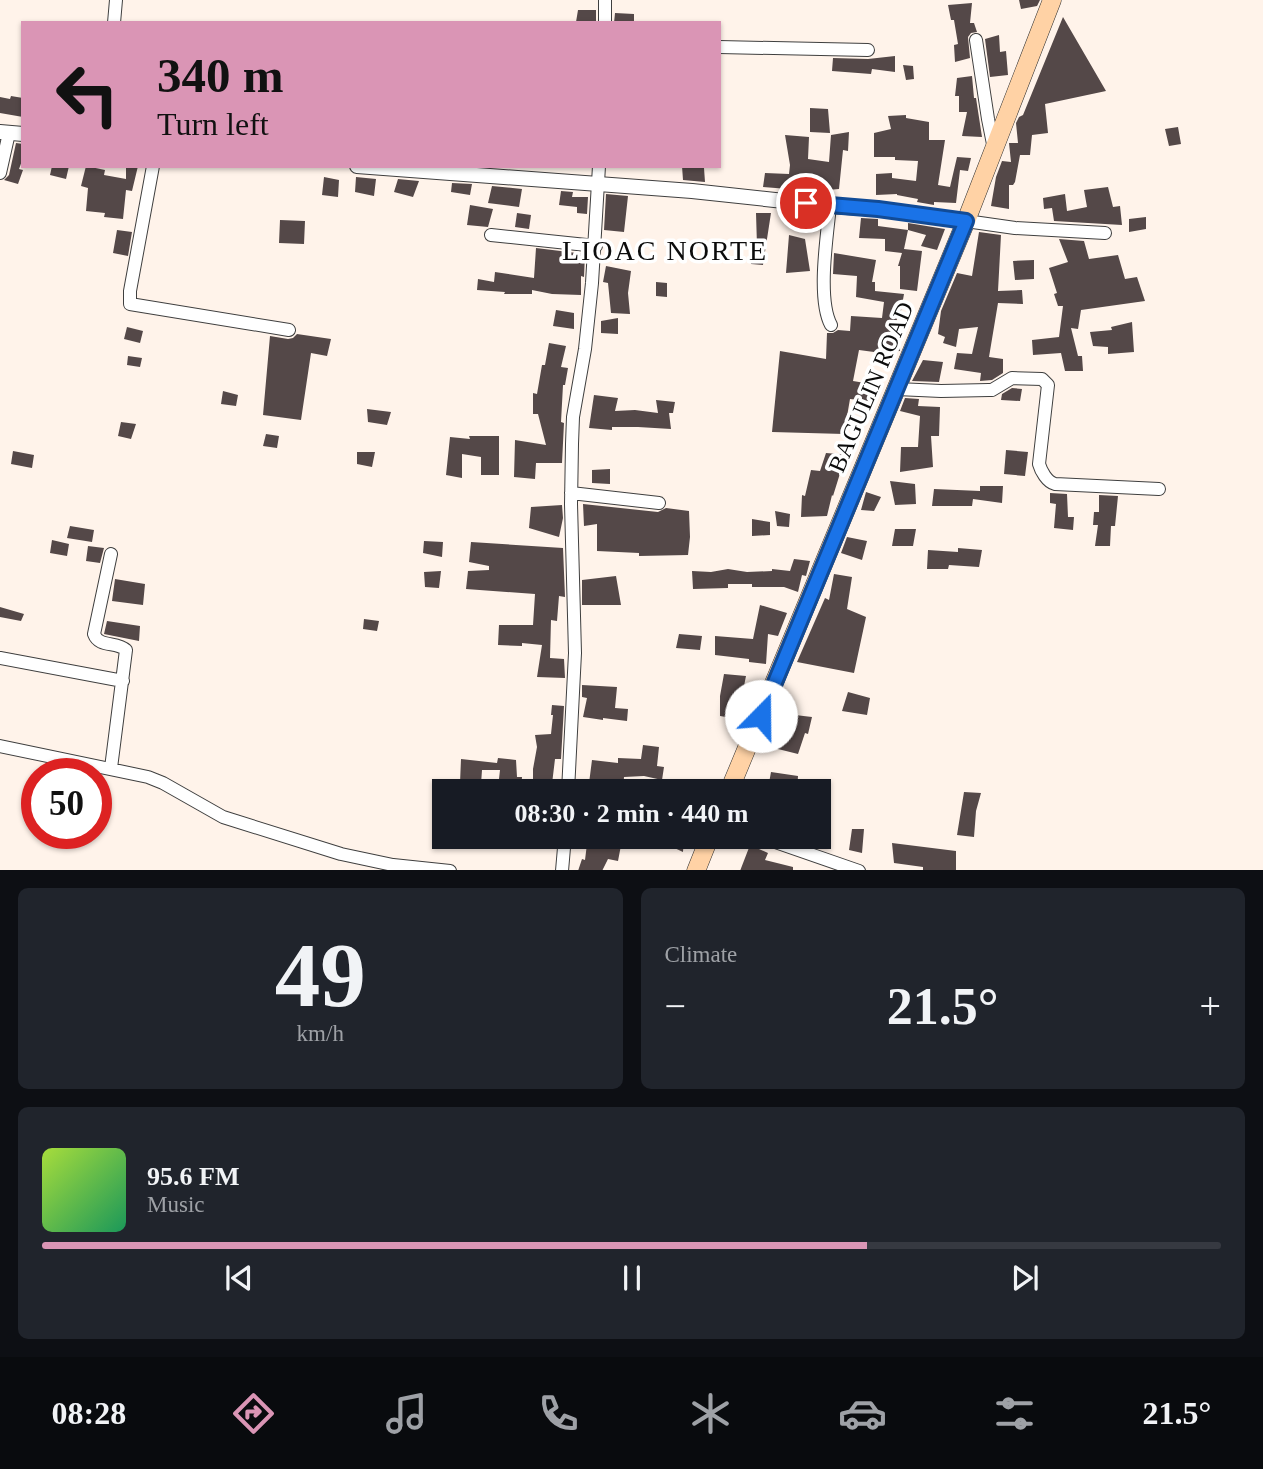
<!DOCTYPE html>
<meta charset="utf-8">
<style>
:root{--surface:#171b24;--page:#20242c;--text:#f1f3f6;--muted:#9ea1a6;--line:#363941;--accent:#da95b5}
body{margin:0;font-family:Georgia,serif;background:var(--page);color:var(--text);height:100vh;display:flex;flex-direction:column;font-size:26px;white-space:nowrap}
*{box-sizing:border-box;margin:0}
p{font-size:23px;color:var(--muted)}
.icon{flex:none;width:38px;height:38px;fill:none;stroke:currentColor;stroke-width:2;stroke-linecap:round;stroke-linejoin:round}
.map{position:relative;height:870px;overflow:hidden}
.drawer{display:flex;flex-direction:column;gap:18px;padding:18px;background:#0d0f14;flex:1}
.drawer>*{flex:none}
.banner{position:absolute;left:21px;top:21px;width:700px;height:147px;border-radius:0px;box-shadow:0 2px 5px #0004;background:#da95b5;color:#111;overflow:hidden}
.speed{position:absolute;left:21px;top:758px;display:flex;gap:14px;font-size:35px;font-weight:700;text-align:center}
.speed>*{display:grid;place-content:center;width:91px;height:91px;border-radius:50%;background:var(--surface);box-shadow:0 2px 5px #0004;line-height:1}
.speed .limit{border:10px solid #d22;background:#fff;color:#111}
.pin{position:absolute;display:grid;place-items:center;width:60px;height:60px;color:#fff;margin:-30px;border:4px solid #fff;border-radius:50%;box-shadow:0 2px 7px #0007}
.me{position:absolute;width:77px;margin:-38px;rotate:22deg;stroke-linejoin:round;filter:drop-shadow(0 0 5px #0008)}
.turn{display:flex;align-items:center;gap:24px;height:147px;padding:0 21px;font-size:32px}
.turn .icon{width:91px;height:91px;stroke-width:2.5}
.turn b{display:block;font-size:49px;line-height:60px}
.big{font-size:52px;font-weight:800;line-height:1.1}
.drawer .widget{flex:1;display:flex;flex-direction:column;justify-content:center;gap:10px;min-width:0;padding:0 24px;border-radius:10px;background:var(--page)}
.drawer .dial{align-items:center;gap:0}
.dial b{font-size:91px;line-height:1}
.song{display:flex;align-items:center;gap:21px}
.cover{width:84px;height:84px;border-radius:10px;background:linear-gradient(135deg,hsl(80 70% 55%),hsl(150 70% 35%))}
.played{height:7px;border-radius:4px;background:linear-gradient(90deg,var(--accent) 70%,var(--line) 70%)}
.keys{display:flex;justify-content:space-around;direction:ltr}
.heat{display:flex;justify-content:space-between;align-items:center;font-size:38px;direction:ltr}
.drawer .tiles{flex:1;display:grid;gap:18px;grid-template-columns:1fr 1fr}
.widget:last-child{grid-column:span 2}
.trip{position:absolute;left:432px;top:779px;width:399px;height:70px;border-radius:0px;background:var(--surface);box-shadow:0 2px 5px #0004;font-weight:800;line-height:70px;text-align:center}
.dock{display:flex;height:112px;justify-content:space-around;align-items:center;background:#090b0e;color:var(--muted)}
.dock .icon{width:49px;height:49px}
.dock .current{color:var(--accent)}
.dock b{font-size:32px;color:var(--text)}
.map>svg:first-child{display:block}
</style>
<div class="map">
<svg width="1263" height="871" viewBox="0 0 1263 871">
<rect width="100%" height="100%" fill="#fff3ea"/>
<path fill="#544848" d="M 1019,0 L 1040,0 L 1037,6 L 1021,9 Z
M 972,3 L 970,23 L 974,23 L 977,32 L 971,33 L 968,37 L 970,58 L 955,62 L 954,45 L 958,44 L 954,20 L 951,20 L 948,5 Z
M 578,10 L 596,10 L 596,23 L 576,22 Z
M 615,13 L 634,14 L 634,23 L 614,23 Z
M 1063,17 L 1106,91 L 1045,104 L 1048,133 L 1032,135 L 1030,155 L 1020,155 L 1015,182 L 1013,185 L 1009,185 L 1009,209 L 991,206 L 996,177 L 1002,161 L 1011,162 L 1009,143 L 1018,143 L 1016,123 L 1019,117 L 1023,115 Z
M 999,35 L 1000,52 L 1006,51 L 1008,75 L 990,77 L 985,39 Z
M 895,56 L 895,72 L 872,69 L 871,74 L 832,71 L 833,58 L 868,59 Z
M 903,65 L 913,66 L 914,79 L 906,80 Z
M 972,76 L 974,98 L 976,98 L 982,137 L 962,136 L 967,112 L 959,112 L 959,96 L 955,96 L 957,78 Z
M 11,96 L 23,98 L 23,117 L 0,113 L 0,97 L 10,99 Z
M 810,108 L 828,109 L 830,133 L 810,132 Z
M 906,115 L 906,118 L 929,122 L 929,140 L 945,140 L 938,185 L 950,187 L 957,157 L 971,158 L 968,171 L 960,170 L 956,203 L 934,202 L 934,205 L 917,202 L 918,199 L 897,195 L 897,194 L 876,195 L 876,174 L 892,173 L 892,178 L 916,181 L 918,161 L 895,160 L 895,157 L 874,157 L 874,133 L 891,129 L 888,116 Z
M 1178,127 L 1181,144 L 1169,146 L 1165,129 Z
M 849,132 L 848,151 L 843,150 L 839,189 L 816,191 L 816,188 L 788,192 L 788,189 L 763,187 L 765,173 L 789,174 L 790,165 L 785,135 L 809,137 L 808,159 L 829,162 L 831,135 Z
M 16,143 L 23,144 L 23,158 L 19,169 L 23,170 L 18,184 L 4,180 L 9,175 Z
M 52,166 L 69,166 L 66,179 L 50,175 Z
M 86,166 L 105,170 L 104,175 L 126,179 L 126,166 L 138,166 L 132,191 L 126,190 L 123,219 L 104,217 L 105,213 L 86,211 L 88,188 L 81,186 Z
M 682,166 L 704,168 L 705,182 L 683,180 Z
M 324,177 L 339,180 L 338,197 L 322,195 Z
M 356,177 L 376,179 L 374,196 L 355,192 Z
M 398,179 L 419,181 L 413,197 L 394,192 Z
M 452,183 L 472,184 L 470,195 L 451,192 Z
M 492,186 L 522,189 L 519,207 L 488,203 Z
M 1108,187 L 1113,207 L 1120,206 L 1122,225 L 1054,221 L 1052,208 L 1044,209 L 1043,198 L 1065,194 L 1067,211 L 1087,207 L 1084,190 Z
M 561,191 L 573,192 L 572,197 L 588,197 L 587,214 L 577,213 L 577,207 L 559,205 Z
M 606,194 L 628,196 L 624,232 L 604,230 Z
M 470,205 L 493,209 L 488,227 L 467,225 Z
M 517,213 L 531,215 L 529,229 L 515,227 Z
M 756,213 L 771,213 L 763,265 L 751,264 L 750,245 L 757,246 Z
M 1146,217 L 1146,229 L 1129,232 L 1129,219 Z
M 861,218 L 878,219 L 878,226 L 908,230 L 904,249 L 922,251 L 917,291 L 900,289 L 900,266 L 898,266 L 902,253 L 885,251 L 885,239 L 859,238 Z
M 280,220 L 305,221 L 304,244 L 279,243 Z
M 908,223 L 945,229 L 937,250 L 921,246 L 926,235 L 908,230 Z
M 117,230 L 132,232 L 128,256 L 113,253 Z
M 979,232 L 1001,235 L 998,291 L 1022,290 L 1023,304 L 998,303 L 989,357 L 1003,359 L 1003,373 L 992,380 L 980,381 L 981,373 L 954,369 L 957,353 L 972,354 L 978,327 L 959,329 L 956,347 L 943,343 L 945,337 L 938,334 L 941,311 L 957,273 L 972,276 Z
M 789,235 L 805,239 L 810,271 L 786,273 Z
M 1059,239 L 1084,241 L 1089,259 L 1118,255 L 1125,279 L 1137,277 L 1145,301 L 1081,310 L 1078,329 L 1071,328 L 1078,356 L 1082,356 L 1083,371 L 1065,371 L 1061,353 L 1033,355 L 1032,340 L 1059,337 L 1063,306 L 1058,306 L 1054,294 L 1057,293 L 1049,268 L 1068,262 Z
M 536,248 L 585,254 L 584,277 L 581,276 L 581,295 L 552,294 L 532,290 L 532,294 L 504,294 L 505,292 L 477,290 L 478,279 L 494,282 L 495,272 L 534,278 Z
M 834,253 L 876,260 L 872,282 L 875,282 L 875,291 L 904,294 L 901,311 L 896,311 L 900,351 L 874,352 L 859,350 L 853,381 L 877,385 L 876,402 L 850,399 L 844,434 L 772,432 L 780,351 L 826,359 L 827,333 L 833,333 L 838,330 L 850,331 L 851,316 L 882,318 L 884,302 L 856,297 L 857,276 L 833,274 Z
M 1034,260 L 1034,279 L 1015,280 L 1013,261 Z
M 606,266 L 631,271 L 628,293 L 630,314 L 611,313 L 608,283 L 603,282 Z
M 656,282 L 667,283 L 667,297 L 656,296 Z
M 556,310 L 574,313 L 574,329 L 553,326 Z
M 618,318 L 618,334 L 601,333 L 601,321 Z
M 1132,322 L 1134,352 L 1108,354 L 1108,347 L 1093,346 L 1090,332 L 1112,330 L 1111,327 Z
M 127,327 L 143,331 L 140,343 L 124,339 Z
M 297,334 L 331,339 L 327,356 L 311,353 L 301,420 L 263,415 L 270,336 L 288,339 L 293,338 Z
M 549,343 L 566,346 L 561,367 L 568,368 L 565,385 L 563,385 L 561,422 L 564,423 L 562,463 L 536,463 L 535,479 L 514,477 L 515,440 L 546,445 L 538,414 L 533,414 L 533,393 L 537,394 L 542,365 L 545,365 Z
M 128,356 L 142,358 L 140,367 L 127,365 Z
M 923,360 L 943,362 L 939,382 L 912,381 Z
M 1012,388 L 1022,389 L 1020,401 L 1001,400 L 1002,394 Z
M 223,391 L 238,395 L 236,406 L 221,404 Z
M 594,395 L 618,398 L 615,411 L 635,410 L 658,413 L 656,400 L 675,402 L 673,413 L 669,413 L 671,429 L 638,427 L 612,427 L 612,430 L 589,428 Z
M 905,398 L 919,399 L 918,406 L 940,407 L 939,436 L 931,436 L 933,467 L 900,472 L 901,447 L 918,447 L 920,416 L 900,411 Z
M 367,409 L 391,412 L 387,425 L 368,422 Z
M 121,422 L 136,424 L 131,439 L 118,436 Z
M 266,434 L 279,436 L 277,448 L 263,446 Z
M 469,436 L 499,436 L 499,475 L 481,475 L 481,457 L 462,454 L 462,478 L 446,475 L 450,437 L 470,439 Z
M 1006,450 L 1028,452 L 1025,476 L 1004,474 Z
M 13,451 L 34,455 L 32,468 L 11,464 Z
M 357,452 L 375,452 L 372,467 L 357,464 Z
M 826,453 L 850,455 L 845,468 L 842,467 L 833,496 L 832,495 L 827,516 L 801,517 L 802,495 L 805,496 L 811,470 L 820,471 Z
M 610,469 L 610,484 L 592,483 L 592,470 Z
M 890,481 L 915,484 L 916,504 L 895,505 Z
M 980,486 L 1003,486 L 1002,503 L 973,499 L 972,506 L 932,506 L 934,489 L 980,491 Z
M 866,492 L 881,497 L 874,511 L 861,510 Z
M 1050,493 L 1067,494 L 1068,517 L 1074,517 L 1073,530 L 1054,528 L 1056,504 L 1050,503 Z
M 1099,495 L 1118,496 L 1115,526 L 1111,526 L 1110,546 L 1095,546 L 1098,525 L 1093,525 L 1094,512 L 1099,512 Z
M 583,504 L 658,512 L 666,508 L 689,511 L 690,537 L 688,555 L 639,556 L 639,553 L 597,551 L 597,524 L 584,526 Z
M 562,505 L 563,518 L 559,537 L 529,528 L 531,507 Z
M 775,511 L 790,514 L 789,527 L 777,526 Z
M 752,519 L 770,522 L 770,535 L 752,536 Z
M 70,526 L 94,530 L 92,542 L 67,538 Z
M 895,529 L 916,529 L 913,546 L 892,546 Z
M 847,537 L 867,541 L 862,560 L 841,553 Z
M 52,540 L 69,544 L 67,556 L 50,553 Z
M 424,541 L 443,542 L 442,557 L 423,553 Z
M 471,542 L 563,548 L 565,597 L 559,596 L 557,621 L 551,620 L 550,658 L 564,659 L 565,678 L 537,677 L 542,645 L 522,643 L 522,646 L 498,645 L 499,625 L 533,625 L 535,594 L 466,589 L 468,571 L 489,570 L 489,566 L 469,562 Z
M 88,546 L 104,548 L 100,563 L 86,561 Z
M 958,548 L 982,550 L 979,567 L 949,565 L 948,569 L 927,569 L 928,550 L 958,552 Z
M 794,559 L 810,561 L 806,576 L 802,575 L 798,592 L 784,587 L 752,587 L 752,584 L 728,584 L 728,588 L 693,589 L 692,571 L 711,572 L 728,569 L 747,572 L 772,571 L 772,569 L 790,571 Z
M 441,571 L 439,588 L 425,587 L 424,572 Z
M 834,574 L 852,577 L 847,609 L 866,617 L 854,673 L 797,662 L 825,598 L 829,600 Z
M 616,576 L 621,605 L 582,605 L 582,580 Z
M 115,579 L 145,584 L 143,605 L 112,601 Z
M 760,605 L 787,613 L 778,636 L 768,634 L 766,664 L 749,662 L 749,659 L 715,655 L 715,636 L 753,639 Z
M 0,607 L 24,614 L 21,621 L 0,617 Z
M 364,619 L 379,621 L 377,631 L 363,629 Z
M 107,621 L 140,626 L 139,641 L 104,634 Z
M 679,634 L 702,636 L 700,650 L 676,648 Z
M 724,674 L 746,676 L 742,696 L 745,697 L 738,719 L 720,716 L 720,696 Z
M 582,685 L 617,687 L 615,708 L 628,709 L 627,721 L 603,718 L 603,720 L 583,717 L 587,698 L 582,697 Z
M 848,692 L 870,698 L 867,715 L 842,711 Z
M 552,705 L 564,706 L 561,759 L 555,759 L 552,784 L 533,784 L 533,769 L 537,747 L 535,735 L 551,734 L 553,715 L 551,715 Z
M 778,713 L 812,717 L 808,734 L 805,733 L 798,754 L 774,748 L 781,729 L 774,728 Z
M 643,745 L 659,747 L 657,766 L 664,767 L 662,780 L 644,776 L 624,777 L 623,791 L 588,791 L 592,760 L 618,763 L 618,758 L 641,759 Z
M 498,758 L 516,760 L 517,777 L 522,777 L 521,791 L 498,788 L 500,770 L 482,770 L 481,784 L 460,783 L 461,759 L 497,763 Z
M 771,772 L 798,776 L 797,791 L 769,783 Z
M 964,792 L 981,793 L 976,811 L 974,837 L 957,835 Z
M 819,816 L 828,818 L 826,831 L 819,831 Z
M 852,829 L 864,829 L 862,853 L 849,850 Z
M 588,836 L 622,840 L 618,861 L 608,859 L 602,871 L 578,871 L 582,859 L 585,860 Z
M 668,836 L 684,836 L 683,852 L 666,844 Z
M 892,843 L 956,851 L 956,871 L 923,871 L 923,867 L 894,863 Z
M 750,845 L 768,853 L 765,860 L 793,867 L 793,871 L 740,871 Z"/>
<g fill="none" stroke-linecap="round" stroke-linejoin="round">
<g stroke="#3f3f3f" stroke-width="14">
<path id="minor" d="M 605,0 L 605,23
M 114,23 L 116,0
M 976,40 L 988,119 L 994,149
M 719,47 L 868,50
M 153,166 L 130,291 L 130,304 L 289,330
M 0,173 L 9,133
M 830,206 C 827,236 817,299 831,325
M 966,221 L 1015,228 L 1105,233
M 491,235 L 596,246
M 897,389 L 941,391 L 989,390 L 992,390 L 1012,378 L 1042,379 L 1048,385 L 1039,464 C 1041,471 1047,482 1055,484 L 1159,489
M 571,493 L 659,503
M 111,554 L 94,634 C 99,648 117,641 126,650 L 111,768
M 0,658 L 123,681
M 0,746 L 148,777 L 163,783 L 223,817 L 341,854 L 393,865 L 450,871
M 568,791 L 575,653 L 571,504 L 572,444 L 573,417 L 585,349 L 592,283 L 599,166
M 758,836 L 859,871
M 562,871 L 565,836"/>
</g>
<g stroke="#3f3f3f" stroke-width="16">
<path id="tertiary" d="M 0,132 L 23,134
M 357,166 L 692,191 L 830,206 L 878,209 L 966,221"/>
</g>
<g stroke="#2e2e2e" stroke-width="19">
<path id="secondary" d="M 729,791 L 966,221 L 1052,0
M 696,871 L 710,836"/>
</g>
<use href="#minor" stroke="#fff" stroke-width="12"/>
<use href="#tertiary" stroke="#fff" stroke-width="14"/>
<use href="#secondary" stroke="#ffd2a5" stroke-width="18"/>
</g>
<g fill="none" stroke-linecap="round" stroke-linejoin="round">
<g stroke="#114b97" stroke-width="18">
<path id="route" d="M 761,716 L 966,221 L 878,209 L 806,203"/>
</g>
<use href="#route" stroke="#1a73e8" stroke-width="12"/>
</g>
<g text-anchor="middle" stroke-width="7" stroke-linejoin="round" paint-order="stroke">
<g font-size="24" fill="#0c0c0c" stroke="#fff">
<text transform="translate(871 387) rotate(-67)" y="8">BAGULIN ROAD</text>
</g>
<g font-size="28" letter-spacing="2" fill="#0c0c0c" stroke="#fff">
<text x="665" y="260">LIOAC NORTE</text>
</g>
</g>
</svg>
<div class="speed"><div class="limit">50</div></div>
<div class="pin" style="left:806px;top:203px;background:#d93025"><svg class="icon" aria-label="arrive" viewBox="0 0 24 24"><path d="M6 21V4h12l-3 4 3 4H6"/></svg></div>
<svg class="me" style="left:761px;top:716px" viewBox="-20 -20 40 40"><circle r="19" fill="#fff"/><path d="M0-13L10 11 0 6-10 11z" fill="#1a73e8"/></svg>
<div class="trip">08:30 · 2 min · 440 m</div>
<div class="banner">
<div class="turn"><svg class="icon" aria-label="left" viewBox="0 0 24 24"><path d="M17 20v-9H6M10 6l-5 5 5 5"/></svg><div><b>340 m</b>Turn left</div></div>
</div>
</div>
<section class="drawer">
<div class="tiles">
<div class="widget dial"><b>49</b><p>km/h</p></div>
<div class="widget"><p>Climate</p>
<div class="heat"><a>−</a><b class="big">21.5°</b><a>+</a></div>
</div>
<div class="widget">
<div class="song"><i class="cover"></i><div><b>95.6 FM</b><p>Music</p></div></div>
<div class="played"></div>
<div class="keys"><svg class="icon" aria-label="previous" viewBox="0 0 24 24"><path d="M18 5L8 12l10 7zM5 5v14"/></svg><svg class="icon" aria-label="pause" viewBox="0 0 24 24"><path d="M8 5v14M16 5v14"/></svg><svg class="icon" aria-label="next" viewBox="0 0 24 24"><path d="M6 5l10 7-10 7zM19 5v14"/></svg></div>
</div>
</div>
</section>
<nav class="dock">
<b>08:28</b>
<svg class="icon current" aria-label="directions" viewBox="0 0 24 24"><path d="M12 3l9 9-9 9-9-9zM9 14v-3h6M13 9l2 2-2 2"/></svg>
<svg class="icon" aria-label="music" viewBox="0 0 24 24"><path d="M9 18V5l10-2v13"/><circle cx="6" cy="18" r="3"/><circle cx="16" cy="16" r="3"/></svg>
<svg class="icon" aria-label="phone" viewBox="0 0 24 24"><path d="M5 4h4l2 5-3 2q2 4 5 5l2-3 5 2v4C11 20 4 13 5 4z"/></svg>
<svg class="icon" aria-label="climate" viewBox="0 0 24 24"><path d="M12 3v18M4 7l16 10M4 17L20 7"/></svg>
<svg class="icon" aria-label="car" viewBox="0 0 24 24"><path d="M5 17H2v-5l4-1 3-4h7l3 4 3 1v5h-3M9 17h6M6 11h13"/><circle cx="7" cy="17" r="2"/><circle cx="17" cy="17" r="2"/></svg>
<svg class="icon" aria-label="filters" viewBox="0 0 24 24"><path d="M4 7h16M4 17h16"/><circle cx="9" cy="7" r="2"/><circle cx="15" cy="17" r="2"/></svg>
<b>21.5°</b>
</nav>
